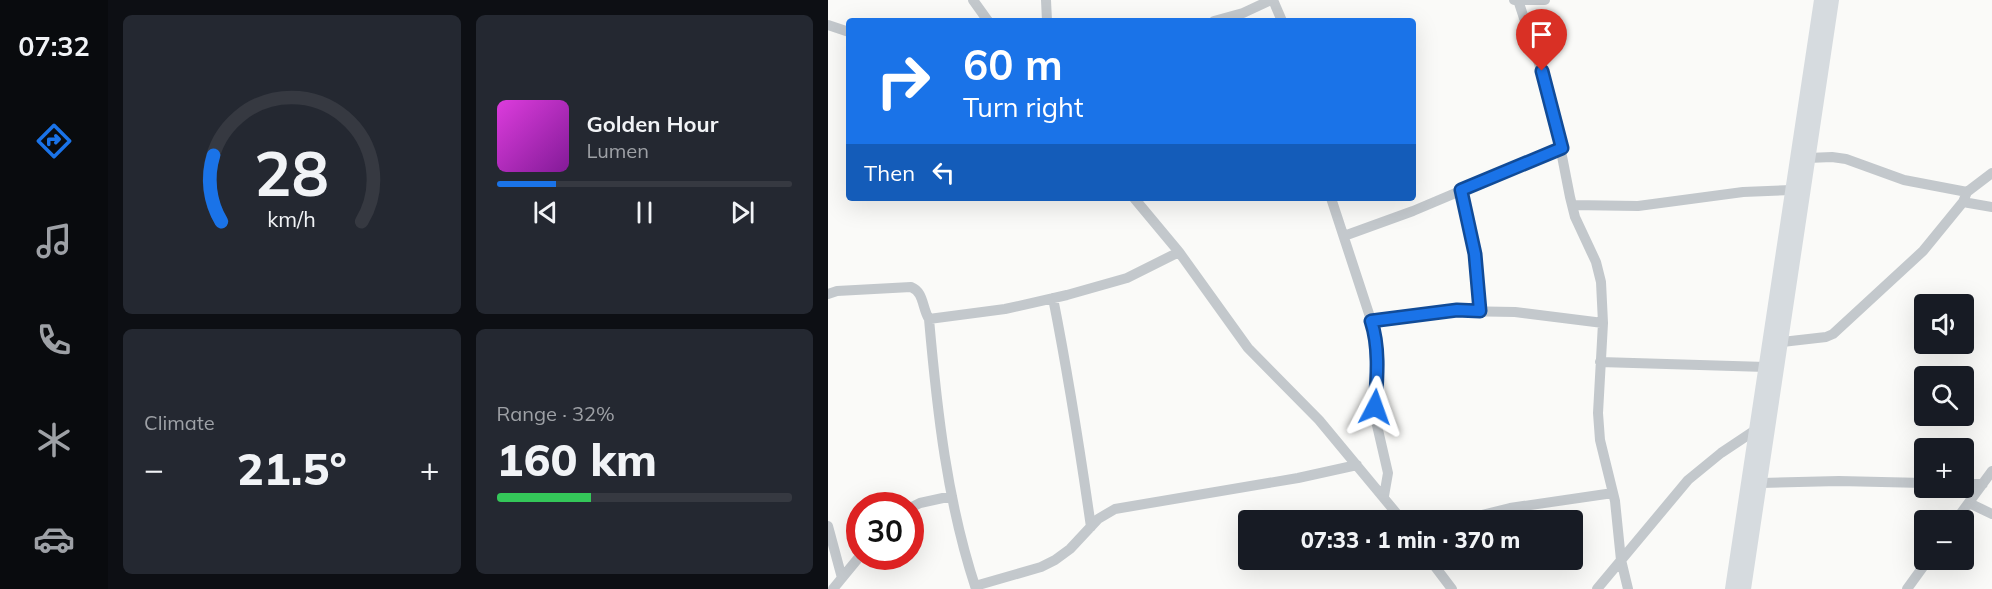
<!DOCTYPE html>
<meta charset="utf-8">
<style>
:root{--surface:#171b24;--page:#242831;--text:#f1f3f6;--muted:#9ea1a6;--line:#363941;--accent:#1a73e8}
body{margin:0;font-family:Mulish,sans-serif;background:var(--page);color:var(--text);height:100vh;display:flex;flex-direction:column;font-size:22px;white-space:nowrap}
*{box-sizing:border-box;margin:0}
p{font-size:20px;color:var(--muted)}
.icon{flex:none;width:33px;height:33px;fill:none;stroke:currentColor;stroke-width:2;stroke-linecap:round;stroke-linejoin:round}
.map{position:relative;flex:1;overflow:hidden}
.panel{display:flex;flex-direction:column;gap:15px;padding:15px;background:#0d0f14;width:720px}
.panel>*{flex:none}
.guide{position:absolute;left:18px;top:18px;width:570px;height:183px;border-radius:6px;box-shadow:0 6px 24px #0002;background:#1a73e8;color:#fff;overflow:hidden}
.buttons{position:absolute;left:1086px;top:294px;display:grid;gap:12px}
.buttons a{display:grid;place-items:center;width:60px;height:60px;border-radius:6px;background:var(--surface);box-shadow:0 6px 24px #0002;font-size:30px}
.speed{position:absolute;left:18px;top:492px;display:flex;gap:12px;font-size:30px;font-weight:700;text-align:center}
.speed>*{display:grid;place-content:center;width:78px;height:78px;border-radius:50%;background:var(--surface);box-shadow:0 6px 24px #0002;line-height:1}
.speed .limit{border:9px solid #d22;background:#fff;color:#111}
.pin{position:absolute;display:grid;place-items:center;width:51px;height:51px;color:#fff;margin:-62px -26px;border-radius:50% 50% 50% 0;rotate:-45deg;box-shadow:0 0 6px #0007}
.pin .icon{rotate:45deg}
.me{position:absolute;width:66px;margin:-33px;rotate:4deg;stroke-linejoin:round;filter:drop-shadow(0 0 4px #0008)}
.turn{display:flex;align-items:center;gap:21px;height:126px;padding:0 18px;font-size:27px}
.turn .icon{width:78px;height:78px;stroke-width:2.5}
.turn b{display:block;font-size:42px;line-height:51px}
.then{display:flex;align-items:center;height:57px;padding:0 18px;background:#0003;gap:12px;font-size:22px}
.big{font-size:45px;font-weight:800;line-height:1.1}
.panel .card{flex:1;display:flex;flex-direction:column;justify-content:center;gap:9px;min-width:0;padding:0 21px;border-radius:9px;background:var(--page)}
.panel .dial{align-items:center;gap:0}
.dial svg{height:156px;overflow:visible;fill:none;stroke:var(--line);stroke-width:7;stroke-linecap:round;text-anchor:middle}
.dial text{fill:var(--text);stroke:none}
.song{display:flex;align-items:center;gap:18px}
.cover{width:72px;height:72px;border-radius:9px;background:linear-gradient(135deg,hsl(300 70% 55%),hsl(290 70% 35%))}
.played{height:6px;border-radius:3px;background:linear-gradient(90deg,var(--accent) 20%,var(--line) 20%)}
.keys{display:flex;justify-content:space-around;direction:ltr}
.heat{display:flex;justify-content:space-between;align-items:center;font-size:33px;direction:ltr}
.charge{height:9px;border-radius:4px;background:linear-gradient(90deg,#34c759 32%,var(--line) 0)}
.panel .tiles{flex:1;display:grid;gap:15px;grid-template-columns:repeat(2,1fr)}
.trip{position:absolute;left:410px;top:510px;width:345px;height:60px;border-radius:6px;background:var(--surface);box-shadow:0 6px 24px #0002;font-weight:800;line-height:60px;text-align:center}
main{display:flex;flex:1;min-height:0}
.tabs{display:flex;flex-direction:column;width:108px;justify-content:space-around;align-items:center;background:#090b0e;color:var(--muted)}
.tabs .icon{width:42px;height:42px}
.tabs .current{color:var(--accent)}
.tabs b{font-size:27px;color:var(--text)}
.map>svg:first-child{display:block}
</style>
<main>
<nav class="tabs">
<b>07:32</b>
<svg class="icon current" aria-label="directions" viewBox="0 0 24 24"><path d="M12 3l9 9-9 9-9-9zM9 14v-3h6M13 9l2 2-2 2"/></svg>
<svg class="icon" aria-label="music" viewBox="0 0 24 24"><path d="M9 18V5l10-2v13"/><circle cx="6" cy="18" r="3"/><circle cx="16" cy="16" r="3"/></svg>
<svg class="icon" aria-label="phone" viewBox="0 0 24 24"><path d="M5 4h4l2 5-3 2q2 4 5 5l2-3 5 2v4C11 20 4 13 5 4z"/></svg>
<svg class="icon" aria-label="climate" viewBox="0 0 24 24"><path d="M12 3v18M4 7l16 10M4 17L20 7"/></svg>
<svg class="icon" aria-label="car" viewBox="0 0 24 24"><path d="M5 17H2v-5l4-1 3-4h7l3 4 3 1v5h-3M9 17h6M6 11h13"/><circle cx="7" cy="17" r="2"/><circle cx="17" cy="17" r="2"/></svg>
</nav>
<section class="panel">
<div class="tiles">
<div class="card dial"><svg viewBox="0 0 100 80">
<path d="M14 69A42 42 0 1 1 86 69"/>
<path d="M14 69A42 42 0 0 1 10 35" stroke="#1a73e8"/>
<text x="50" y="56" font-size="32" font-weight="700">28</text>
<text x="50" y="72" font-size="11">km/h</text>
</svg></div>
<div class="card">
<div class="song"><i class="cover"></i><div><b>Golden Hour</b><p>Lumen</p></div></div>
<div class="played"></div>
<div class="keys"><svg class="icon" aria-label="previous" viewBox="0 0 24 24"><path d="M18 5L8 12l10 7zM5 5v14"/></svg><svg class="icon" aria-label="pause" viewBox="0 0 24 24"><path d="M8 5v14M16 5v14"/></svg><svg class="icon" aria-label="next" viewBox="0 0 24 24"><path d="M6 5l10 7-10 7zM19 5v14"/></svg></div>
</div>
<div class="card"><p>Climate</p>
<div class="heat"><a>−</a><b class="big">21.5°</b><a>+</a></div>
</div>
<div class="card"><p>Range · 32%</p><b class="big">160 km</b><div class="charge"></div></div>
</div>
</section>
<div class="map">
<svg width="1164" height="589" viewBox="0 0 1164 589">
<rect width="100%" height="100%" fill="#fafaf8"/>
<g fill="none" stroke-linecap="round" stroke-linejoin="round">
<path stroke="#c3c8cc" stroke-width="10" d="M 145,0 L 160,21
M 218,0 L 219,21
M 445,0 L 454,21
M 686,0 L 717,0
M 690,0 L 723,100 L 742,197 L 747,217 L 768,262 L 773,282 L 775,323 L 770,413 L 772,440 L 787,501 L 793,560 L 800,589
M 386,21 L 415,13 L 443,0
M 0,25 L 21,32
M 980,158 L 1004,157 L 1018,159 L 1076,180 L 1139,192
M 633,190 L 647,254 L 652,311
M 306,198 L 351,252 L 420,348 L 491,420 L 574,520
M 503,198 L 545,326 L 549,369 L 547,407 L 548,421 L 560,473 L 556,496
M 1135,202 L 1164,207
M 744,205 L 810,206 L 915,192 L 964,190
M 516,236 L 585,211 L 734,148
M 0,294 L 9,291 L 83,287 C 96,292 94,308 101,319 C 109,410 119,502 148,589
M 225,298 C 240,374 252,450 263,527
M 101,319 L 177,309 L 239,295 L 299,278 L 351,252
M 543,321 L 629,311 L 687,312 L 775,323
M 954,342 L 998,337 L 1005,334 L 1095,251 L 1135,202 L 1139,192 L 1164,173
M 772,362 L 938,367
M 933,483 L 1011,481 L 1096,483
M 1136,484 L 1155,484
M 1141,503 L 1164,514
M 82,508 L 92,503 L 124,496
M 634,520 L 682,508 L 785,493
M 1128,520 L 1164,471
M 0,526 L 14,578
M 602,560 L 624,589
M 147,586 L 213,567 L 227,560 L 242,549 L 270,519 L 287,509 L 470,478 L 529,465
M 5,589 L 32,556
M 769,589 L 860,480 L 893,453 L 929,429
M 1079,589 L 1100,560"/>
<path stroke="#d6dbdf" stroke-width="14" d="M 904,589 L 993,0
M 916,589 L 1004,0"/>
</g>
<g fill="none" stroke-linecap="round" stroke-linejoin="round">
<g stroke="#114b97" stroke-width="15">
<path id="route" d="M 547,407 C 549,379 552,348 543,321 L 629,310 L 652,311 L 647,254 L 633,190 L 734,148 L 714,71"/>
</g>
<use href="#route" stroke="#1a73e8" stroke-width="10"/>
</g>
</svg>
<div class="buttons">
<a><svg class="icon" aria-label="sound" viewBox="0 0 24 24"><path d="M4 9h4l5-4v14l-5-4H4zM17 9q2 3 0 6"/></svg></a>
<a><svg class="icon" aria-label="search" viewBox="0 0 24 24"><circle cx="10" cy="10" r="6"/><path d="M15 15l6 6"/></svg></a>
<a>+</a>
<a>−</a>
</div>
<div class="speed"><div class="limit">30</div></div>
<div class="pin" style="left:714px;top:71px;background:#d93025"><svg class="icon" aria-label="arrive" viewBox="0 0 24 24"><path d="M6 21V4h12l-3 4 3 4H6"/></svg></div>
<svg class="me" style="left:547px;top:407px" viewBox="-20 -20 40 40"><path d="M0-17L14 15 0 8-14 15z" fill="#1a73e8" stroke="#fff" stroke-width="4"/></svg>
<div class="trip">07:33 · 1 min · 370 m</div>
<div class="guide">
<div class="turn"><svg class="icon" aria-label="right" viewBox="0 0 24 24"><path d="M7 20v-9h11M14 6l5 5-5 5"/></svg><div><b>60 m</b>Turn right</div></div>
<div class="then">Then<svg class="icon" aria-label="left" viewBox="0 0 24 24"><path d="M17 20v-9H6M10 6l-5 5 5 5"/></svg></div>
</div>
</div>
</main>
